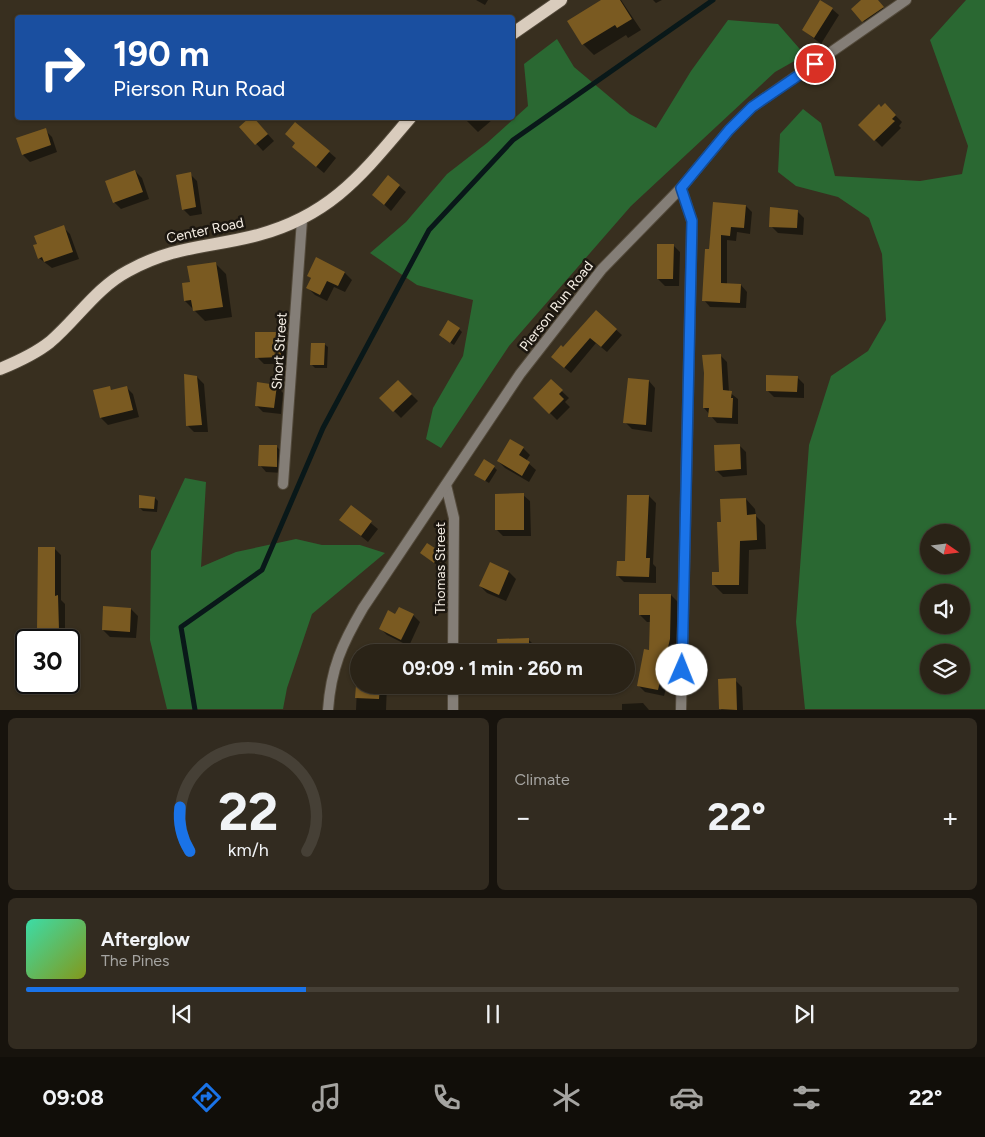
<!DOCTYPE html>
<meta charset="utf-8">
<style>
:root{--surface:#2a2317;--page:#322b20;--text:#f1f3f6;--muted:#a5a4a1;--line:#464036;--accent:#1a73e8}
body{margin:0;font-family:Figtree,sans-serif;background:var(--page);color:var(--text);height:100vh;display:flex;flex-direction:column;font-size:19px;white-space:nowrap}
*{box-sizing:border-box;margin:0}
p{font-size:16px;color:var(--muted)}
.icon{flex:none;width:28px;height:28px;fill:none;stroke:currentColor;stroke-width:2;stroke-linecap:round;stroke-linejoin:round}
.map{position:relative;height:710px;overflow:hidden}
.side{display:flex;flex-direction:column;gap:8px;padding:8px;background:#17130d;flex:1}
.side>*{flex:none}
.banner{position:absolute;left:15px;top:15px;width:500px;height:105px;border-radius:5px;box-shadow:0 1px 4px #0004,0 0 0 1px var(--line);background:#1a4fa0;color:#fff;overflow:hidden}
.needle{width:32px;rotate:104deg}
.fabs{position:absolute;left:920px;top:524px;display:grid;gap:10px}
.fabs a{display:grid;place-items:center;width:50px;height:50px;border-radius:50%;background:var(--surface);box-shadow:0 1px 4px #0004,0 0 0 1px var(--line);font-size:25px}
.speed{position:absolute;left:15px;top:629px;display:flex;gap:10px;font-size:25px;font-weight:700;text-align:center}
.speed>*{display:grid;place-content:center;width:65px;height:65px;border-radius:50%;background:var(--surface);box-shadow:0 1px 4px #0004,0 0 0 1px var(--line);line-height:1}
.speed .limit{border:2px solid #111;border-radius:8px;background:#fff;color:#111}
.pin{position:absolute;display:grid;place-items:center;width:42px;height:42px;color:#fff;margin:-21px;border:2px solid #fff;border-radius:50%;box-shadow:0 1px 5px #0007}
.me{position:absolute;width:55px;margin:-28px;rotate:1deg;stroke-linejoin:round;filter:drop-shadow(0 0 4px #0008)}
.turn{display:flex;align-items:center;gap:18px;height:105px;padding:0 15px;font-size:22px}
.turn .icon{width:65px;height:65px;stroke-width:2.5}
.turn b{display:block;font-size:35px;line-height:42px}
.big{font-size:38px;font-weight:700;line-height:1.1}
.side .tile{flex:1;display:flex;flex-direction:column;justify-content:center;gap:8px;min-width:0;padding:0 18px;border-radius:8px;background:var(--page)}
.side .dial{align-items:center;gap:0}
.dial svg{height:130px;overflow:visible;fill:none;stroke:var(--line);stroke-width:7;stroke-linecap:round;text-anchor:middle}
.dial text{fill:var(--text);stroke:none}
.song{display:flex;align-items:center;gap:15px}
.cover{width:60px;height:60px;border-radius:8px;background:linear-gradient(135deg,hsl(160 70% 55%),hsl(70 70% 35%))}
.played{height:5px;border-radius:2px;background:linear-gradient(90deg,var(--accent) 30%,var(--line) 30%)}
.keys{display:flex;justify-content:space-around;direction:ltr}
.heat{display:flex;justify-content:space-between;align-items:center;font-size:28px;direction:ltr}
.side .tiles{flex:1;display:grid;gap:8px;grid-template-columns:1fr 1fr}
.tile:last-child{grid-column:span 2}
.trip{position:absolute;left:350px;top:644px;width:285px;height:50px;border-radius:25px;background:var(--surface);box-shadow:0 1px 4px #0004,0 0 0 1px var(--line);font-weight:700;line-height:50px;text-align:center}
.dock{display:flex;height:80px;justify-content:space-around;align-items:center;background:#110e09;color:var(--muted)}
.dock .icon{width:35px;height:35px}
.dock .current{color:var(--accent)}
.dock b{font-size:22px;color:var(--text)}
.map>svg:first-child{display:block}
</style>
<div class="map">
<svg width="985" height="710" viewBox="0 0 985 710">
<rect width="100%" height="100%" fill="#382f1f"/>
<path fill="#2a6832" fill-rule="evenodd" d="M 966,0 L 985,0 L 985,709 L 805,709 L 796,622 L 809,445 L 831,376 L 868,351 L 886,320 L 882,254 L 869,218 L 838,197 L 796,186 L 778,172 L 780,134 L 803,109 L 821,123 L 835,176 L 920,181 L 962,174 L 968,146 L 930,40 ZM 929,532 L 961,532 L 961,565 L 929,565 ZM 929,592 L 961,592 L 961,625 L 929,625 ZM 929,652 L 961,652 L 961,685 L 929,685 Z
M 728,20 L 778,24 L 805,55 L 775,72 L 631,206 L 509,346 L 441,448 L 426,439 L 433,408 L 463,356 L 473,300 L 417,285 L 370,253 L 406,222 L 447,174 L 487,143 L 528,106 L 524,64 L 557,39 L 574,67 L 630,114 L 656,128 L 691,71 Z
M 185,478 L 206,482 L 201,567 L 236,552 L 296,539 L 322,545 L 360,545 L 385,553 L 312,614 L 287,688 L 283,709 L 167,709 L 150,640 L 151,551 Z"/>
<path fill="#0007" d="M 476,0 L 488,0 L 485,5 Z
M 603,0 L 621,0 L 641,30 L 628,38 L 626,35 L 594,55 L 583,44 L 569,21 Z
M 653,0 L 662,0 L 656,3 Z
M 863,0 L 877,0 L 889,15 L 870,28 L 852,9 Z
M 832,9 L 839,15 L 821,44 L 803,30 Z
M 885,105 L 902,122 L 899,126 L 901,128 L 882,147 L 860,125 Z
M 253,118 L 274,141 L 263,151 L 241,127 Z
M 464,118 L 490,118 L 492,120 L 478,132 Z
M 501,118 L 508,118 L 505,121 Z
M 45,130 L 52,137 L 57,152 L 30,162 L 23,155 Z
M 296,143 L 329,152 L 336,158 L 324,173 L 300,153 Z
M 135,171 L 142,178 L 149,199 L 121,209 L 114,202 Z
M 190,174 L 197,181 L 202,214 L 190,216 L 183,209 Z
M 399,186 L 406,192 L 391,211 L 374,195 Z
M 714,203 L 746,206 L 752,212 L 750,234 L 737,232 L 736,241 L 727,240 L 727,284 L 741,285 L 747,292 L 746,308 L 710,307 L 704,300 Z
M 797,211 L 804,218 L 803,235 L 778,233 L 771,226 Z
M 63,227 L 70,234 L 79,259 L 52,268 L 39,258 Z
M 673,245 L 680,252 L 679,286 L 665,286 L 658,279 Z
M 316,259 L 345,273 L 352,280 L 345,292 L 334,287 L 327,301 L 315,295 L 308,288 L 312,279 L 308,276 Z
M 216,264 L 226,274 L 232,317 L 205,321 L 185,301 L 191,283 Z
M 596,312 L 622,335 L 607,352 L 596,343 L 571,373 L 558,362 L 563,349 Z
M 459,329 L 462,332 L 454,345 L 443,338 Z
M 275,333 L 282,340 L 282,347 L 287,352 L 287,364 L 264,364 L 257,357 Z
M 324,344 L 328,347 L 327,368 L 315,368 L 311,364 Z
M 720,355 L 727,362 L 729,392 L 738,399 L 738,424 L 717,423 L 704,408 Z
M 197,377 L 204,384 L 208,432 L 194,432 L 187,425 Z
M 797,377 L 804,384 L 804,398 L 774,397 L 767,390 Z
M 398,381 L 418,401 L 401,418 L 381,398 Z
M 551,381 L 569,398 L 565,402 L 570,407 L 557,420 L 535,398 Z
M 649,381 L 655,388 L 652,432 L 632,429 L 625,422 Z
M 277,386 L 283,393 L 281,414 L 263,412 L 256,405 Z
M 109,387 L 112,391 L 126,387 L 133,394 L 139,417 L 108,425 L 101,418 L 95,391 Z
M 739,445 L 746,452 L 747,475 L 723,477 L 716,470 Z
M 277,447 L 284,454 L 283,473 L 266,472 L 260,465 Z
M 523,448 L 530,455 L 526,461 L 536,470 L 529,482 L 505,468 L 498,461 Z
M 494,467 L 497,470 L 489,483 L 479,477 Z
M 523,495 L 530,501 L 531,536 L 503,536 L 497,530 Z
M 649,496 L 656,503 L 653,564 L 656,567 L 656,583 L 624,582 L 617,575 L 627,563 Z
M 155,498 L 158,501 L 157,512 L 143,511 L 140,508 Z
M 746,499 L 755,509 L 756,516 L 765,525 L 766,549 L 749,550 L 748,594 L 723,594 L 713,584 L 721,573 L 723,523 Z
M 351,507 L 378,529 L 368,542 L 341,520 Z
M 428,544 L 444,556 L 437,565 L 421,553 Z
M 39,548 L 54,548 L 61,555 L 61,600 L 65,604 L 65,636 L 62,636 L 61,640 L 39,640 Z
M 490,564 L 509,572 L 516,579 L 506,601 L 487,593 L 480,586 Z
M 671,595 L 678,602 L 677,646 L 664,696 L 645,692 L 638,685 L 650,652 L 651,622 L 647,622 L 640,615 Z
M 131,609 L 138,616 L 136,638 L 110,637 L 103,630 Z
M 396,615 L 413,615 L 420,622 L 409,646 L 387,635 L 380,628 Z
M 528,639 L 535,646 L 535,652 L 499,652 L 499,640 Z
M 358,664 L 359,685 L 387,685 L 386,710 L 356,710 Z
M 735,680 L 742,687 L 743,710 L 721,710 Z
M 643,703 L 649,710 L 622,710 L 622,704 Z"/>
<g fill="none" stroke-linecap="round" stroke-linejoin="round">
<path stroke="#091819" stroke-width="5" d="M 195,710 L 181,627 L 262,570 L 323,428 L 429,230 L 513,140 L 713,0"/>
</g>
<path fill="#7a5a21" d="M 601,0 L 620,0 L 632,19 L 617,28 L 615,25 L 582,45 L 567,21 Z
M 820,0 L 833,8 L 814,38 L 802,30 Z
M 861,0 L 878,0 L 884,7 L 862,22 L 851,9 Z
M 885,103 L 896,115 L 892,119 L 895,121 L 874,141 L 858,125 L 879,104 L 881,107 Z
M 249,118 L 254,118 L 268,134 L 255,145 L 239,127 Z
M 295,122 L 330,151 L 316,167 L 292,147 L 295,143 L 285,134 Z
M 46,128 L 51,145 L 22,155 L 16,138 Z
M 135,170 L 143,192 L 113,203 L 105,181 Z
M 191,172 L 196,207 L 182,210 L 176,175 Z
M 388,175 L 400,185 L 384,205 L 372,195 Z
M 713,202 L 746,205 L 744,228 L 731,227 L 730,236 L 721,235 L 721,283 L 741,284 L 740,303 L 702,301 L 705,249 L 709,249 Z
M 770,207 L 798,210 L 797,228 L 769,227 Z
M 64,225 L 73,252 L 44,262 L 42,257 L 38,259 L 33,245 L 37,244 L 34,236 Z
M 657,244 L 674,244 L 673,279 L 657,279 Z
M 316,257 L 345,272 L 338,286 L 327,281 L 320,295 L 306,288 L 311,278 L 307,276 Z
M 216,262 L 223,307 L 193,311 L 191,300 L 184,301 L 182,283 L 190,282 L 187,266 Z
M 596,310 L 617,329 L 601,347 L 590,338 L 564,368 L 551,357 L 561,345 L 563,347 Z
M 448,320 L 460,328 L 450,343 L 439,335 Z
M 255,332 L 276,332 L 276,344 L 281,344 L 281,357 L 255,358 Z
M 311,343 L 325,343 L 324,365 L 310,365 Z
M 721,354 L 723,390 L 732,391 L 731,398 L 733,398 L 732,418 L 708,417 L 709,408 L 703,408 L 704,373 L 702,355 Z
M 184,374 L 197,376 L 202,425 L 186,426 Z
M 766,375 L 798,376 L 797,392 L 766,391 Z
M 628,378 L 649,380 L 646,425 L 623,423 Z
M 551,379 L 563,390 L 559,394 L 564,399 L 549,414 L 533,398 Z
M 398,380 L 412,394 L 393,412 L 379,398 Z
M 257,382 L 277,385 L 274,408 L 255,406 Z
M 110,386 L 111,390 L 127,386 L 133,410 L 100,418 L 93,390 Z
M 510,439 L 524,447 L 519,455 L 530,462 L 522,476 L 497,461 Z
M 740,444 L 741,469 L 715,471 L 714,445 Z
M 259,445 L 277,445 L 277,467 L 258,466 Z
M 484,459 L 495,466 L 485,481 L 474,475 Z
M 524,493 L 524,530 L 495,530 L 495,494 Z
M 139,495 L 155,497 L 154,509 L 139,508 Z
M 627,495 L 649,495 L 646,558 L 650,558 L 649,577 L 616,576 L 617,561 L 625,561 Z
M 746,498 L 747,515 L 756,514 L 757,540 L 740,541 L 739,585 L 712,585 L 712,572 L 719,572 L 717,522 L 721,522 L 720,499 Z
M 351,505 L 372,521 L 361,536 L 339,520 Z
M 427,543 L 441,552 L 434,563 L 420,553 Z
M 38,547 L 55,547 L 55,596 L 58,595 L 59,630 L 37,630 Z
M 490,562 L 509,571 L 499,595 L 479,586 Z
M 639,594 L 671,594 L 670,639 L 658,690 L 637,686 L 644,649 L 649,650 L 650,615 L 639,615 Z
M 103,606 L 131,608 L 130,632 L 102,630 Z
M 399,607 L 414,614 L 401,640 L 379,629 L 388,610 L 395,614 Z
M 529,638 L 529,651 L 498,652 L 497,639 Z
M 736,678 L 737,710 L 719,709 L 718,679 Z
M 356,685 L 380,685 L 379,699 L 355,698 Z"/>
<g fill="none" stroke-linecap="round" stroke-linejoin="round">
<g stroke="#534a3b" stroke-width="12">
<path id="minor" d="M 681,188 L 692,221 L 681,710
M 283,484 L 302,220
M 446,485 L 454,518 L 453,652
M 453,710 L 453,685"/>
</g>
<g stroke="#534a3b" stroke-width="12">
<path id="tertiary" d="M 328,710 C 331,668 342,644 363,608 L 520,374 L 602,269 L 681,188 L 729,130 L 752,107 L 906,0"/>
</g>
<g stroke="#534a3b" stroke-width="14">
<path id="primary" d="M 512,34 L 561,0
M 0,369 C 17,362 35,354 50,342 C 77,319 96,288 128,271 C 175,245 209,248 258,235 C 332,215 363,173 410,118"/>
</g>
<use href="#minor" stroke="#847e77" stroke-width="10"/>
<use href="#tertiary" stroke="#847e77" stroke-width="10"/>
<use href="#primary" stroke="#d9ccbd" stroke-width="12"/>
</g>
<g fill="none" stroke-linecap="round" stroke-linejoin="round">
<g stroke="#114b97" stroke-width="12">
<path id="route" d="M 682,670 L 692,221 L 681,188 L 729,130 L 752,107 L 815,64"/>
</g>
<use href="#route" stroke="#1a73e8" stroke-width="9"/>
</g>
<g text-anchor="middle" stroke-width="5" stroke-linejoin="round" paint-order="stroke">
<g font-size="14" fill="#f6efe5" stroke="#1c1710">
<text transform="translate(205 230) rotate(-12)" y="5">Center Road</text>
<text transform="translate(556 306) rotate(-52)" y="5">Pierson Run Road</text>
<text transform="translate(279 351) rotate(-86)" y="5">Short Street</text>
<text transform="translate(440 568) rotate(-90)" y="5">Thomas Street</text>
</g>
</g>
</svg>
<div class="fabs">
<a><svg class="needle" viewBox="-14 -14 28 28"><path d="M0-13l5 13h-10z" fill="#e53935"/><path d="M0 13l5-13h-10z" fill="#a5a4a1"/></svg></a>
<a><svg class="icon" aria-label="sound" viewBox="0 0 24 24"><path d="M4 9h4l5-4v14l-5-4H4zM17 9q2 3 0 6"/></svg></a>
<a><svg class="icon" aria-label="layers" viewBox="0 0 24 24"><path d="M12 4l9 5-9 5-9-5zM3 14l9 5 9-5"/></svg></a>
</div>
<div class="speed"><div class="limit">30</div></div>
<div class="pin" style="left:815px;top:64px;background:#d93025"><svg class="icon" aria-label="arrive" viewBox="0 0 24 24"><path d="M6 21V4h12l-3 4 3 4H6"/></svg></div>
<svg class="me" style="left:682px;top:670px" viewBox="-20 -20 40 40"><circle r="19" fill="#fff"/><path d="M0-13L10 11 0 6-10 11z" fill="#1a73e8"/></svg>
<div class="trip">09:09 · 1 min · 260 m</div>
<div class="banner">
<div class="turn"><svg class="icon" aria-label="right" viewBox="0 0 24 24"><path d="M7 20v-9h11M14 6l5 5-5 5"/></svg><div><b>190 m</b>Pierson Run Road</div></div>
</div>
</div>
<section class="side">
<div class="tiles">
<div class="tile dial"><svg viewBox="0 0 100 80">
<path d="M14 69A42 42 0 1 1 86 69"/>
<path d="M14 69A42 42 0 0 1 8 42" stroke="#1a73e8"/>
<text x="50" y="56" font-size="32" font-weight="700">22</text>
<text x="50" y="72" font-size="11">km/h</text>
</svg></div>
<div class="tile"><p>Climate</p>
<div class="heat"><a>−</a><b class="big">22°</b><a>+</a></div>
</div>
<div class="tile">
<div class="song"><i class="cover"></i><div><b>Afterglow</b><p>The Pines</p></div></div>
<div class="played"></div>
<div class="keys"><svg class="icon" aria-label="previous" viewBox="0 0 24 24"><path d="M18 5L8 12l10 7zM5 5v14"/></svg><svg class="icon" aria-label="pause" viewBox="0 0 24 24"><path d="M8 5v14M16 5v14"/></svg><svg class="icon" aria-label="next" viewBox="0 0 24 24"><path d="M6 5l10 7-10 7zM19 5v14"/></svg></div>
</div>
</div>
</section>
<nav class="dock">
<b>09:08</b>
<svg class="icon current" aria-label="directions" viewBox="0 0 24 24"><path d="M12 3l9 9-9 9-9-9zM9 14v-3h6M13 9l2 2-2 2"/></svg>
<svg class="icon" aria-label="music" viewBox="0 0 24 24"><path d="M9 18V5l10-2v13"/><circle cx="6" cy="18" r="3"/><circle cx="16" cy="16" r="3"/></svg>
<svg class="icon" aria-label="phone" viewBox="0 0 24 24"><path d="M5 4h4l2 5-3 2q2 4 5 5l2-3 5 2v4C11 20 4 13 5 4z"/></svg>
<svg class="icon" aria-label="climate" viewBox="0 0 24 24"><path d="M12 3v18M4 7l16 10M4 17L20 7"/></svg>
<svg class="icon" aria-label="car" viewBox="0 0 24 24"><path d="M5 17H2v-5l4-1 3-4h7l3 4 3 1v5h-3M9 17h6M6 11h13"/><circle cx="7" cy="17" r="2"/><circle cx="17" cy="17" r="2"/></svg>
<svg class="icon" aria-label="filters" viewBox="0 0 24 24"><path d="M4 7h16M4 17h16"/><circle cx="9" cy="7" r="2"/><circle cx="15" cy="17" r="2"/></svg>
<b>22°</b>
</nav>
